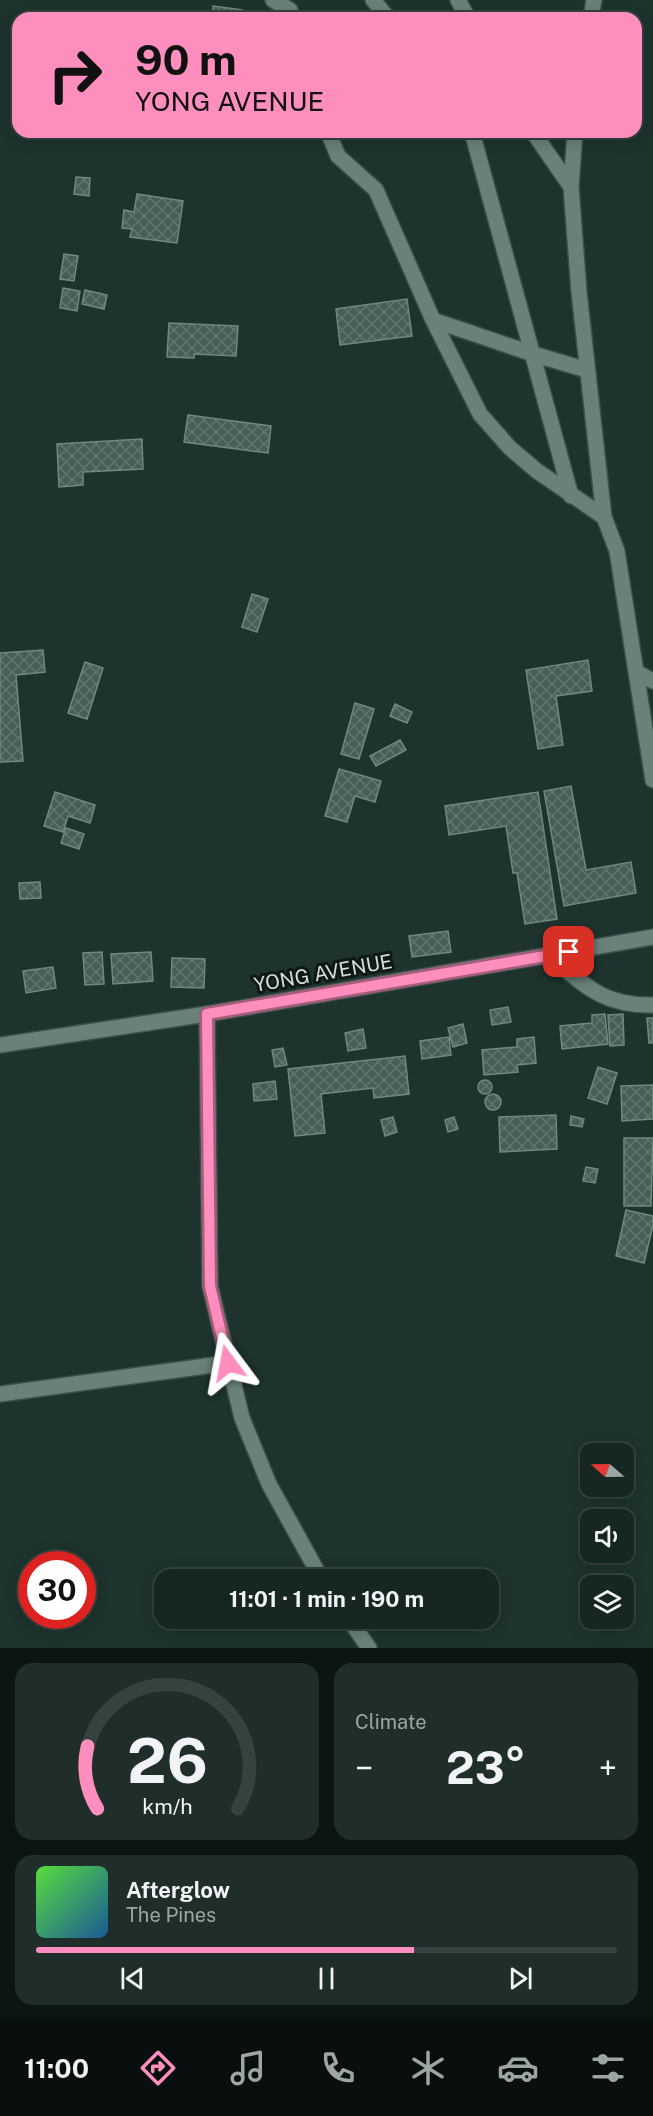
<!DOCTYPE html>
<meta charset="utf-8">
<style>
:root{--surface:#162622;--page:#1f2e2a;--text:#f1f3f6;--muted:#9ea5a5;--line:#354340;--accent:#fe8ebd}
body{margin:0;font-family:"Public Sans",sans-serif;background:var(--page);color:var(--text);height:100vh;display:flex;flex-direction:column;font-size:22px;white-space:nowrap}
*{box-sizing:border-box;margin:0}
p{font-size:20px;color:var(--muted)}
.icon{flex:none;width:33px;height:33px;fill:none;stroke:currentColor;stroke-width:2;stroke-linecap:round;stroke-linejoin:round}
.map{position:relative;height:1648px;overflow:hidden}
.drawer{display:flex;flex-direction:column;gap:15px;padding:15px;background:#0c1513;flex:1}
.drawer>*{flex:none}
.top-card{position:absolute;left:12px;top:12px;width:630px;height:126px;border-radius:18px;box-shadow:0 3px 15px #0003,0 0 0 2px var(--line);background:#fe8ebd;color:#111;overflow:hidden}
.needle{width:39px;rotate:290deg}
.fabs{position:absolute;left:580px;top:1443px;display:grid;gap:12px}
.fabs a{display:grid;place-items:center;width:54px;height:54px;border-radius:12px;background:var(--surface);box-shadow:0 3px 15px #0003,0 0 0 2px var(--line);font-size:30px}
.speed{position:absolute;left:18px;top:1551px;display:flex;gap:12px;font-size:30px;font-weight:700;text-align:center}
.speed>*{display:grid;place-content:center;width:78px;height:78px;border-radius:50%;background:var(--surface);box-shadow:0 3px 15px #0003,0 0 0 2px var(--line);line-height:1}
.speed .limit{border:9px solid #d22;background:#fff;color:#111}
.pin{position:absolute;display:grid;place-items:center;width:51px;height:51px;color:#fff;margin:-26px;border-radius:12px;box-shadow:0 3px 9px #0006}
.me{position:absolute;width:66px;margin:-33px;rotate:347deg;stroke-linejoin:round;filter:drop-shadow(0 0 4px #0008)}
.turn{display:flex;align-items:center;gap:21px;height:126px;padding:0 24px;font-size:27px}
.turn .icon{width:78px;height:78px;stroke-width:2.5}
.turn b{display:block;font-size:42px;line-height:51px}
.big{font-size:45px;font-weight:700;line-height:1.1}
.drawer .widget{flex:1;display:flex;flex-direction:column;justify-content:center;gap:9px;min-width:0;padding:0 21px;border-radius:18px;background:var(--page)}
.drawer .dial{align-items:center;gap:0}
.dial svg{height:156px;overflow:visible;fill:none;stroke:var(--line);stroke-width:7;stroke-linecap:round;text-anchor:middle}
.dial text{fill:var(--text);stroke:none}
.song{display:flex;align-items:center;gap:18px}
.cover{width:72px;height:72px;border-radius:9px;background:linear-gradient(135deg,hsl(110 70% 55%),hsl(210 70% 35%))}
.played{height:6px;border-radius:3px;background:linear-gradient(90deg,var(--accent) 65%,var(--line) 65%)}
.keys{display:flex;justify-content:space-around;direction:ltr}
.heat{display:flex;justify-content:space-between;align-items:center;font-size:33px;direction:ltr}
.drawer .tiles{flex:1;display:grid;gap:15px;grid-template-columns:1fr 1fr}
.widget:last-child{grid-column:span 2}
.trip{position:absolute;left:154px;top:1569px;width:345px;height:60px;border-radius:18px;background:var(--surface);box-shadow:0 3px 15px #0003,0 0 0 2px var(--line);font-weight:700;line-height:60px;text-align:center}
.tab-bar{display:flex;height:96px;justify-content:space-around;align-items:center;background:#090f0e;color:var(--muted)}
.tab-bar .icon{width:42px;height:42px}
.tab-bar .active{color:var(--accent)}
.tab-bar b{font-size:27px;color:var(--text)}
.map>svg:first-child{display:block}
</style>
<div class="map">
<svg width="653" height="1648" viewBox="0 0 653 1648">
<defs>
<pattern id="building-cross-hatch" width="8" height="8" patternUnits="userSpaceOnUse" patternTransform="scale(1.5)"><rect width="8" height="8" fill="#475e57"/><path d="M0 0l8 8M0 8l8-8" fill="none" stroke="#61756f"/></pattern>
</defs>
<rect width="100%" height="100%" fill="#1e332d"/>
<path fill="url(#building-cross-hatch)" stroke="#708881" stroke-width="1.5" d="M 213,6 L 242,10 L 241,18 L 212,18 Z
M 76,177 L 90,178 L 89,196 L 74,194 Z
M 137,194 L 183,201 L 177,243 L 130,237 L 132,229 L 122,228 L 124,210 L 134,212 Z
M 64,254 L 78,256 L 74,281 L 60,279 Z
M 63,288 L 80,291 L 77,311 L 60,308 Z
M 85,290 L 107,295 L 104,309 L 82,304 Z
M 407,299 L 412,336 L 340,345 L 336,309 Z
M 169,323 L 238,326 L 236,356 L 194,354 L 194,358 L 167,357 Z
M 188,415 L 271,426 L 268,453 L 184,442 Z
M 142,439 L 143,469 L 83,472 L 83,485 L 59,487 L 57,444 Z
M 252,594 L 268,599 L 257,632 L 242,627 Z
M 43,650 L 45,672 L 16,675 L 23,761 L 0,762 L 0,653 Z
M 588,660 L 592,691 L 556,696 L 563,745 L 538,749 L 526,670 Z
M 85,662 L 103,668 L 87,719 L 68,713 Z
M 355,703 L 374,709 L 359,759 L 341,754 Z
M 395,704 L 412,712 L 407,723 L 390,716 Z
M 400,740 L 406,750 L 376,766 L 370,756 Z
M 339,769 L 381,781 L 375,802 L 355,796 L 347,822 L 325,816 Z
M 571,786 L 586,870 L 631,862 L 636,893 L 564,906 L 544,791 Z
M 55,792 L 95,805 L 90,823 L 68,816 L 63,832 L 44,826 Z
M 538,792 L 557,919 L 525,924 L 517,873 L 513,873 L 506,826 L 449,835 L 445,806 Z
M 66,828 L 84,834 L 79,849 L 61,843 Z
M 40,882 L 41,898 L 20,899 L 19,883 Z
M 448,931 L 451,952 L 412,957 L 409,936 Z
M 102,952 L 104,984 L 85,985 L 83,953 Z
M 151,952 L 153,981 L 113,984 L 111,954 Z
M 172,958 L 205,959 L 204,988 L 171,987 Z
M 53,967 L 56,988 L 26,993 L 23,971 Z
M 508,1007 L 511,1022 L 492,1025 L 490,1010 Z
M 605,1014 L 608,1044 L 562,1049 L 560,1026 L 592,1023 L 592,1015 Z
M 623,1014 L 624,1045 L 610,1046 L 608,1015 Z
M 647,1018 L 653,1018 L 653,1043 L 649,1043 Z
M 463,1024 L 467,1043 L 453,1047 L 448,1028 Z
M 363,1029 L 366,1048 L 348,1051 L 345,1033 Z
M 449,1037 L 451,1055 L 422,1059 L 420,1041 Z
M 534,1037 L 536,1063 L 517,1065 L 518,1072 L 484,1075 L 482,1050 L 517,1047 L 517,1039 Z
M 283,1048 L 287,1065 L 275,1067 L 272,1050 Z
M 405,1056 L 409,1094 L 374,1098 L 373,1088 L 321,1094 L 325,1133 L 295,1136 L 288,1069 Z
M 598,1067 L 617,1073 L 607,1104 L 588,1098 Z
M478 1087a7 7 0 1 1 14 0a7 7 0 1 1-14 0Z
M 275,1081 L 277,1099 L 254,1101 L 253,1084 Z
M 653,1085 L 653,1119 L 622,1121 L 621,1086 Z
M485 1102a8 8 0 1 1 16 0a8 8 0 1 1-16 0Z
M 556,1115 L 557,1149 L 500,1152 L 499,1117 Z
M 571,1116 L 584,1119 L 582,1127 L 570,1125 Z
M 393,1117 L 397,1132 L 385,1136 L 381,1120 Z
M 454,1117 L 458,1129 L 448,1132 L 445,1120 Z
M 624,1138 L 653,1138 L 651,1206 L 624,1206 Z
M 586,1167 L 598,1169 L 595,1183 L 583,1181 Z
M 626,1210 L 653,1216 L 653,1225 L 644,1263 L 616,1256 Z"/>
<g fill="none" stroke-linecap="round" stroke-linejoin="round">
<g stroke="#3b4e48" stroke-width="18">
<path id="street" d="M 273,0 L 290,10
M 373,0 L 388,18
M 458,0 L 468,18
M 591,18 L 594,0
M 328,132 L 338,156 L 376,190 L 433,320 L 480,414 L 510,448 L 537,471 L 604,517 L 617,551 L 653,780
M 472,132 L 571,496
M 533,132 L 571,187
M 575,132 L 571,187 L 579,292 L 604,517
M 433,320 L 533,354 L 587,370
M 636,672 L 653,681
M 548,955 C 585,985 602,1006 653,1005
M 207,1014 L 210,1286 L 242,1418 L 269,1484 L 322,1580
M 0,1394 L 228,1363
M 348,1618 L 369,1648"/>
</g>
<g stroke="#3b4e48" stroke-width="18">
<path id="secondary" d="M 0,1045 L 207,1014 L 653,937"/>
</g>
<use href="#street" stroke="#698179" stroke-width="15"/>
<use href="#secondary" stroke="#698179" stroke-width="15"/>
</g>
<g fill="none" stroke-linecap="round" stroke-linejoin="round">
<g stroke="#a55c7b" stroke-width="15">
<path id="route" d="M 228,1363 L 210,1286 L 207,1014 L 569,952"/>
</g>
<use href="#route" stroke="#fe8ebd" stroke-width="10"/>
</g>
<g text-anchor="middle" stroke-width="6" stroke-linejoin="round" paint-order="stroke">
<g font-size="20" fill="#d2dfdb" stroke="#0f1816">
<text transform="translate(323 973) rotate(-10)" y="7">YONG AVENUE</text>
</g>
</g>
</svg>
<div class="fabs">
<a><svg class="needle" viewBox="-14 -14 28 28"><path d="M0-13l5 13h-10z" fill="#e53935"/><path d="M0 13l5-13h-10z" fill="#9ea5a5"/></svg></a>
<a><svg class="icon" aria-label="sound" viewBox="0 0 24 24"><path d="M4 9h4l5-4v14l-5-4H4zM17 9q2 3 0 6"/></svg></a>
<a><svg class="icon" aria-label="layers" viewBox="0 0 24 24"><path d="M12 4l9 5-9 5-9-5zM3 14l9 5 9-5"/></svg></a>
</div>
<div class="speed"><div class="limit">30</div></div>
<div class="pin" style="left:569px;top:952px;background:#d93025"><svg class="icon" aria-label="arrive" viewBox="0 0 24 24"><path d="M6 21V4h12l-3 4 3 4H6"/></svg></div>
<svg class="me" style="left:228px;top:1363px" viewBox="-20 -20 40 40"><path d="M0-17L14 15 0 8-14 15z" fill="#fe8ebd" stroke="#fff" stroke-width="4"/></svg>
<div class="trip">11:01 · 1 min · 190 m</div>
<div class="top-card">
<div class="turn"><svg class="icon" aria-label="right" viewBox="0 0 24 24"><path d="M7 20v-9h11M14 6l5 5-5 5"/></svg><div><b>90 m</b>YONG AVENUE</div></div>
</div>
</div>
<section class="drawer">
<div class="tiles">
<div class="widget dial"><svg viewBox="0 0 100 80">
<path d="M14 69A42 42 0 1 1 86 69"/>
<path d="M14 69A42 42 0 0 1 9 37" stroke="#fe8ebd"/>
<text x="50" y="56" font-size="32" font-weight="700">26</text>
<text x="50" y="72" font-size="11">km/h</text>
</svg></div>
<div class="widget"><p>Climate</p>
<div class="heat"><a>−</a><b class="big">23°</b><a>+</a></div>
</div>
<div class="widget">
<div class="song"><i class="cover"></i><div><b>Afterglow</b><p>The Pines</p></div></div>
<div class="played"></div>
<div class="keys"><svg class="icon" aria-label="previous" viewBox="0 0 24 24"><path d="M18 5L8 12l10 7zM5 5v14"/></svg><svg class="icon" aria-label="pause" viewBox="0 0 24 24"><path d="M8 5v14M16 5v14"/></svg><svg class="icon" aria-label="next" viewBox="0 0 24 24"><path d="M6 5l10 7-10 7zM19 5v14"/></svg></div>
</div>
</div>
</section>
<nav class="tab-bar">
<b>11:00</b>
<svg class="icon active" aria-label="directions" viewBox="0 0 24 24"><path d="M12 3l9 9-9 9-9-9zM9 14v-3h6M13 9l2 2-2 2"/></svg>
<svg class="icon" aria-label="music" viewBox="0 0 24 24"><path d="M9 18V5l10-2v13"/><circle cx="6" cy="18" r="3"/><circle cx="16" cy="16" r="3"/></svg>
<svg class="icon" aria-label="phone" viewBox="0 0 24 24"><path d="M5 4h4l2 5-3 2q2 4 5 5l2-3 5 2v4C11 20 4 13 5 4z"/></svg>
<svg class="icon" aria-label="climate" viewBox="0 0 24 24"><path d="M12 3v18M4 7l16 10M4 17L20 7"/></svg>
<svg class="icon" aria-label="car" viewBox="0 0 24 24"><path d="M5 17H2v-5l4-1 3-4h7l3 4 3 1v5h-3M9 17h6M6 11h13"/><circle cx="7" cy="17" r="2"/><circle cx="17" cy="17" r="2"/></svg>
<svg class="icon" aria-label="filters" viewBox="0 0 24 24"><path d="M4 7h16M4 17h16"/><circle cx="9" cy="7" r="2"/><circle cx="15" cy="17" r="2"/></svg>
</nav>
